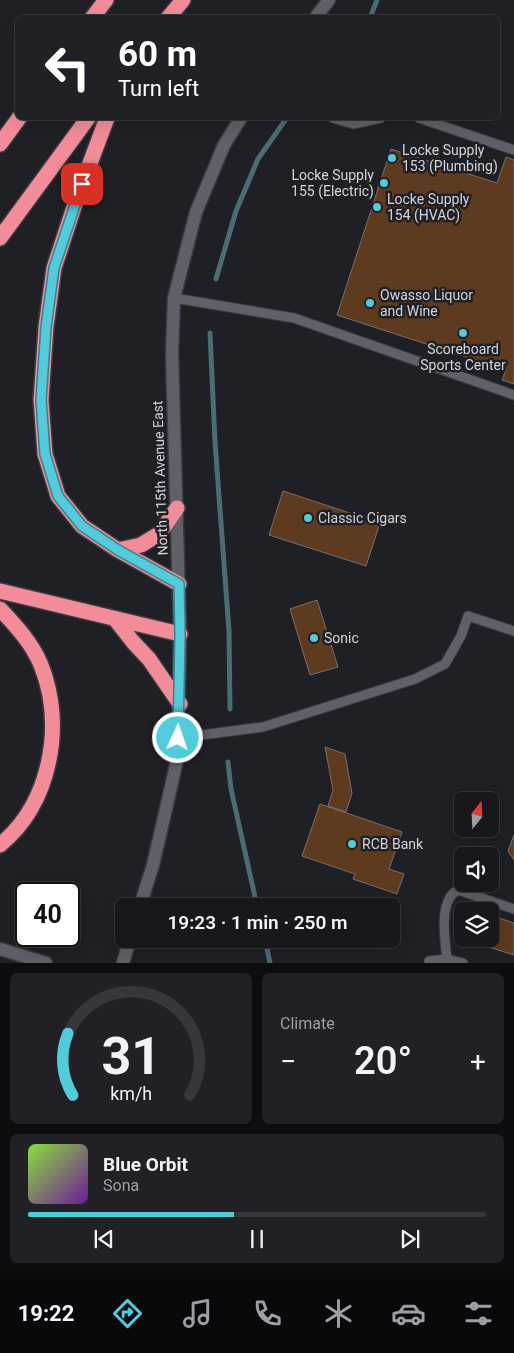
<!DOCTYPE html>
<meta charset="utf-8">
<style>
:root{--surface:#17171c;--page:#202025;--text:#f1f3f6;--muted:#9e9fa3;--line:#36363b;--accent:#52cbda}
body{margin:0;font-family:Roboto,sans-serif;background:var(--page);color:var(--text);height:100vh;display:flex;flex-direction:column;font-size:19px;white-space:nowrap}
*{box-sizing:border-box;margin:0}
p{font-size:16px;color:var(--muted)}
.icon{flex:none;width:28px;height:28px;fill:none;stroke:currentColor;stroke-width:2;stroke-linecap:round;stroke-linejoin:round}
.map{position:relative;height:963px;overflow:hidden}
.side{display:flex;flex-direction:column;gap:10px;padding:10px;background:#0d0d0f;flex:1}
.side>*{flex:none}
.hud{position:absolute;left:15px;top:15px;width:485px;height:105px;border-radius:8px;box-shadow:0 5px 20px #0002,0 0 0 1px var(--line);background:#202124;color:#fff;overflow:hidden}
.needle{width:32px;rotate:18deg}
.buttons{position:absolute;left:454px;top:792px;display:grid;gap:10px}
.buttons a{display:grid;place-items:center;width:45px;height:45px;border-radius:8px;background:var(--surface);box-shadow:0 5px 20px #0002,0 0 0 1px var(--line);font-size:25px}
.speed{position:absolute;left:15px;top:882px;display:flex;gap:10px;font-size:25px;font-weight:700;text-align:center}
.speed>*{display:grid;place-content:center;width:65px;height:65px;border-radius:50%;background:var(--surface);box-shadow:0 5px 20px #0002,0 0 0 1px var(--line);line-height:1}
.speed .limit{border:2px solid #111;border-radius:8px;background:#fff;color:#111}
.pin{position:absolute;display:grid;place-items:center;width:42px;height:42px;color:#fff;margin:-21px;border-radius:10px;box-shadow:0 2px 8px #0006}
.me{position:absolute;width:55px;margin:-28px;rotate:3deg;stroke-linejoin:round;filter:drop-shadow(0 0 4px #0008)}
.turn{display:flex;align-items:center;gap:18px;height:105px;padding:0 20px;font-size:22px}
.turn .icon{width:65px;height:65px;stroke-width:2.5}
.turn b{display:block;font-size:35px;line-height:42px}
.big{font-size:38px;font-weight:600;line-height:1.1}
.side .tile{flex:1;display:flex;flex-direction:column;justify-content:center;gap:8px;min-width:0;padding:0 18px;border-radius:8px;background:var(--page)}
.side .dial{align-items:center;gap:0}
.dial svg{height:130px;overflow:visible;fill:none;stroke:var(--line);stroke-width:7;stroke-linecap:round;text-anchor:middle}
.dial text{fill:var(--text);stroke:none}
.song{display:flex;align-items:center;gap:15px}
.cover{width:60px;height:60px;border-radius:8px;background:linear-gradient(135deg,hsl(90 70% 55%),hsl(280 70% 35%))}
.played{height:5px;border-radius:2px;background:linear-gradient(90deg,var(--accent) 45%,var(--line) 45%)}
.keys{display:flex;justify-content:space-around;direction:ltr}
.heat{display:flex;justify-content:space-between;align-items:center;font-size:28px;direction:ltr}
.side .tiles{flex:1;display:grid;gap:10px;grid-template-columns:1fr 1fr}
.tile:last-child{grid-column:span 2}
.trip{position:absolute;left:115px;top:898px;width:285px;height:50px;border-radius:8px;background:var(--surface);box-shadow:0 5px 20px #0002,0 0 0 1px var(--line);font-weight:600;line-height:50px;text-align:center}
.menu{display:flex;height:80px;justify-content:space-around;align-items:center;background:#09090b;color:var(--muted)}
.menu .icon{width:35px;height:35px}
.menu .active{color:var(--accent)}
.menu b{font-size:22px;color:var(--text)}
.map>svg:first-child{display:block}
</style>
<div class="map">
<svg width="514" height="963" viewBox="0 0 514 963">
<rect width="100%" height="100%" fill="#1f1f26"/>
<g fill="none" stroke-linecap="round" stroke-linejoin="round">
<path stroke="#4b6c74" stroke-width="5" d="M 370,18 L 377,0
M 216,279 L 236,211 L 258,159 L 286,119
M 210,333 L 215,442 L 229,631 L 230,709
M 228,762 L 231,789 L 257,906
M 265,939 L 270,963"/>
</g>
<path fill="#5e3a1f" stroke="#79716b" d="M 391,149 L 497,183 L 506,157 L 514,160 L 514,384 L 502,380 L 506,370 L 337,315 Z
M 283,491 L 380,523 L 366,566 L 269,535 Z
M 317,600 L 338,667 L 310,675 L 290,609 Z
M 325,747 L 345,754 L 352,793 L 346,812 L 328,806 L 333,790 Z
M 320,804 L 402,832 L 389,869 L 404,874 L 397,894 L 353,879 L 355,874 L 302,856 Z
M 514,835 L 514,860 L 508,851 Z
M 490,915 L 514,923 L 514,955 L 460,938 L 462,932 L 462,939 L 490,939 Z"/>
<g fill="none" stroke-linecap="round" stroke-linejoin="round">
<g stroke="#3a3a3f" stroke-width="11">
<path id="service" d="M 333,118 L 353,124 L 381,118
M 419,118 L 514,150
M 174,298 L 294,318 L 514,395
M 178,738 L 263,727 L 415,679 L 445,664 L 461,636 L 468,616 L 514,631
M 447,959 C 445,940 438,900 458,890 L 514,909
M 429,961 L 447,959 L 463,963"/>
</g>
<g stroke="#3a3a3f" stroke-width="15">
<path id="tertiary" d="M 315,18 L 329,0
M 140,906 L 153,865 L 176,765 L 178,738 L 180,634 L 172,354 L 174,298 L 196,212 L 224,145 L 241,118
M 123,963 L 130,939"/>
</g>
<g stroke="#3a3a3f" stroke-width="15">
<path id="secondary" d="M 0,949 L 46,963"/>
</g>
<g stroke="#3a3a3f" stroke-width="18">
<path id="motorway" d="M 92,18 L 106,0
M 168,18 L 183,0
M 107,118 L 77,198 L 54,268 L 46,327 L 41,400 L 45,454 L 58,496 L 82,526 L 118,550 L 179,584
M 0,144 L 19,118
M 0,238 L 88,118
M 118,550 L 141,545 L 159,534 L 177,508
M 0,591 L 180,634
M 0,609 C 16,626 32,643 41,665 C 65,725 51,803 0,845
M 115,619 L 133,642 L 149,659 L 180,704"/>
</g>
<use href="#service" stroke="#606069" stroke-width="9"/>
<use href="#tertiary" stroke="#606069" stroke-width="12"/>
<use href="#secondary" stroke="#606069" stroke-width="12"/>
<use href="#motorway" stroke="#f38c99" stroke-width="15"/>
</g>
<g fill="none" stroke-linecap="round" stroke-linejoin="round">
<g stroke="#35848e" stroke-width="12">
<path id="route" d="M 82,184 L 54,268 L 46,327 L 41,400 L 45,454 L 58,496 L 82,526 L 118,550 L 179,584 L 180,634 L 178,738"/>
</g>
<use href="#route" stroke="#52cbda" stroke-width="9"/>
</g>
<g fill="#52cbda" stroke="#1f1f26" stroke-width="2">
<circle cx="392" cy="158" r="5"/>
<circle cx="384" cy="183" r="5"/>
<circle cx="377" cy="207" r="5"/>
<circle cx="370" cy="303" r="5"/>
<circle cx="463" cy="333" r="5"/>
<circle cx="308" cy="518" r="5"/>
<circle cx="314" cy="638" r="5"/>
<circle cx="352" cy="844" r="5"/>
</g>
<g text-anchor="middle" stroke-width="5" stroke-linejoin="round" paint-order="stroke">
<g font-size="14" fill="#d4d4d9" stroke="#1f1f26" text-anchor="start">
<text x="402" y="155">Locke Supply<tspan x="402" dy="16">153 (Plumbing)</tspan></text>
<text x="374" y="180" text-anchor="end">Locke Supply<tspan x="374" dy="16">155 (Electric)</tspan></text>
<text x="387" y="204">Locke Supply<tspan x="387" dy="16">154 (HVAC)</tspan></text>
<text x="380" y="300">Owasso Liquor<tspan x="380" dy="16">and Wine</tspan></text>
<text x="463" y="354" text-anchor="middle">Scoreboard<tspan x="463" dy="16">Sports Center</tspan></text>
<text x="318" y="523">Classic Cigars</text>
<text x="324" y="643">Sonic</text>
<text x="362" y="849">RCB Bank</text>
</g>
<g font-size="14" fill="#d4d4d9" stroke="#1f1f26">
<text transform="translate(160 478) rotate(-92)" y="5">North 115th Avenue East</text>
</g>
</g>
</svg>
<div class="buttons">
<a><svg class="needle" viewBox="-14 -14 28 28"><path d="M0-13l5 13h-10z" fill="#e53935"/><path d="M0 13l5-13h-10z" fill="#9e9fa3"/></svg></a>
<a><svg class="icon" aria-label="sound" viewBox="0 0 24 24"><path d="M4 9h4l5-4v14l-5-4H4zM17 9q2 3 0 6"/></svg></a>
<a><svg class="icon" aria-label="layers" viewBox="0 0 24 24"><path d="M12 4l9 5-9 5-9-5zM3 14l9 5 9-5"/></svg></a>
</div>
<div class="speed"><div class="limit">40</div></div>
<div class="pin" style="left:82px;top:184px;background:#d93025"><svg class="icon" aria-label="arrive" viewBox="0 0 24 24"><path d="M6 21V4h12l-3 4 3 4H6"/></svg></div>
<svg class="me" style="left:178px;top:738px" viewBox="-20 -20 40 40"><circle r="17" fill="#52cbda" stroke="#fff" stroke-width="3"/><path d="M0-11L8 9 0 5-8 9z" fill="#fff"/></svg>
<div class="trip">19:23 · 1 min · 250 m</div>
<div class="hud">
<div class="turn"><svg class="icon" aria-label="left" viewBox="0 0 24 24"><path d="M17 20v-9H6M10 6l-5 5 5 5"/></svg><div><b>60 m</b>Turn left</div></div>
</div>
</div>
<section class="side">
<div class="tiles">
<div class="tile dial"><svg viewBox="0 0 100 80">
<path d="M14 69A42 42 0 1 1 86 69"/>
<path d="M14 69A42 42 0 0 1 11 31" stroke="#52cbda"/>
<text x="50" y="56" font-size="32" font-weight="700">31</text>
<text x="50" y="72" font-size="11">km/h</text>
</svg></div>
<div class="tile"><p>Climate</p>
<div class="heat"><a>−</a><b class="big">20°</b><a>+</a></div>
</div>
<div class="tile">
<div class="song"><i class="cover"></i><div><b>Blue Orbit</b><p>Sona</p></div></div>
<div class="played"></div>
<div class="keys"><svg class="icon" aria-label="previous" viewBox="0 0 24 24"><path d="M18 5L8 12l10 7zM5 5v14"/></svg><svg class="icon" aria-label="pause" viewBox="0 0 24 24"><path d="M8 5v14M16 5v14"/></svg><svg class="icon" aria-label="next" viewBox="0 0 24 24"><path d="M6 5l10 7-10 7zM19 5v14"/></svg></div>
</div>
</div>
</section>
<nav class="menu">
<b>19:22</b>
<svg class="icon active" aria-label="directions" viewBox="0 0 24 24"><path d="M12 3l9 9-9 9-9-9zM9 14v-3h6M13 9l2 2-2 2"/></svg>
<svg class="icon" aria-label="music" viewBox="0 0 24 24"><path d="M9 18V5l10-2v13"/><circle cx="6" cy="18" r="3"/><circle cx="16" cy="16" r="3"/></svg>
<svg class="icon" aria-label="phone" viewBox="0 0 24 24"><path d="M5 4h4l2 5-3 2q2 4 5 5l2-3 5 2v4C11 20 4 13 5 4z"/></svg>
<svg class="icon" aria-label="climate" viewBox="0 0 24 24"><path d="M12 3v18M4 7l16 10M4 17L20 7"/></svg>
<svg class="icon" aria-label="car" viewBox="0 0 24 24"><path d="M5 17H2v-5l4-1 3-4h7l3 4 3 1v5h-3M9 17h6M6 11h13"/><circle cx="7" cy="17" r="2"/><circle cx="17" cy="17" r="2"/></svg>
<svg class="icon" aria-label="filters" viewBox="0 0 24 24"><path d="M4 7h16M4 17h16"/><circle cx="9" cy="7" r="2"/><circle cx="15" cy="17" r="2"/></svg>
</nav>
